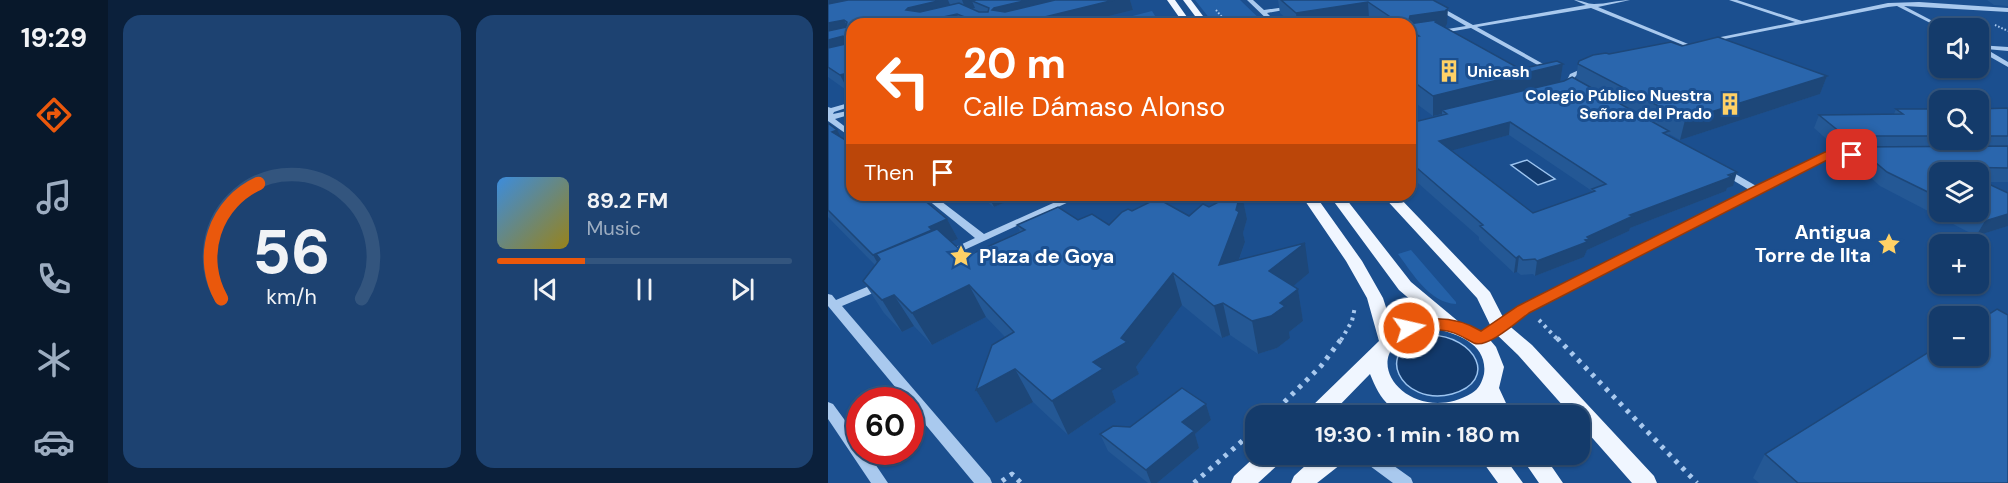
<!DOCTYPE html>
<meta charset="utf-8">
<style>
:root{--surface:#143b6b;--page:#1d4271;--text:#f1f3f6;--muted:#9dadc1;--line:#33557e;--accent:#ea580c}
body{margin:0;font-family:"DM Sans",sans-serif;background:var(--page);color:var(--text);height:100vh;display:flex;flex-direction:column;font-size:22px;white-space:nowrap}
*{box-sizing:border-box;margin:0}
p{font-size:20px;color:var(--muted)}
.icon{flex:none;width:33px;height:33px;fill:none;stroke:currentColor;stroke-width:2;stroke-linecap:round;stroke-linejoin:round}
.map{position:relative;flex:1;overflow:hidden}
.drawer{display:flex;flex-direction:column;gap:15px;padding:15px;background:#0b203b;width:720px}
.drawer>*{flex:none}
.guide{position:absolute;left:18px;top:18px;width:570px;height:183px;border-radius:18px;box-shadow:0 2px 4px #0004,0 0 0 2px var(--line);background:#ea580c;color:#fff;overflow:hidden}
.buttons{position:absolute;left:1101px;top:18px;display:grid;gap:12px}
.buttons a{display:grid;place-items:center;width:60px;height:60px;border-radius:12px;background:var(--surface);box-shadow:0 2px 4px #0004,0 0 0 2px var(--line);font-size:30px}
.speed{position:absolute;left:18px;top:387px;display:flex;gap:12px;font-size:30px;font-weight:700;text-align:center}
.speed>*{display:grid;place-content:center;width:78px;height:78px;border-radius:50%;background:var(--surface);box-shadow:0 2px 4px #0004,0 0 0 2px var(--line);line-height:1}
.speed .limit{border:9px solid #d22;background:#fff;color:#111}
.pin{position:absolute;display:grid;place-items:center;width:51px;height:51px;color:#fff;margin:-26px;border-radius:12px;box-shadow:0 3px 9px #0006}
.me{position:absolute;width:66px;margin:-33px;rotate:81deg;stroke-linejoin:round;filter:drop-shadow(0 0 4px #0008)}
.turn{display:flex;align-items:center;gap:21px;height:126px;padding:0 18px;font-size:27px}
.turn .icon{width:78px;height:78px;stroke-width:2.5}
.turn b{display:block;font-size:42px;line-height:51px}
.then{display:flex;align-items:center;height:57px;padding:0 18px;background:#0003;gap:12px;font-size:22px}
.drawer .card{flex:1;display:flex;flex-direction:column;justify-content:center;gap:9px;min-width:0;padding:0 21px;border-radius:18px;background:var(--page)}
.drawer .dial{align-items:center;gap:0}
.dial svg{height:156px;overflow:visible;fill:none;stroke:var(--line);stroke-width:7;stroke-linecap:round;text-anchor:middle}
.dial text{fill:var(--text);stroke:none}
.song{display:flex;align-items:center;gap:18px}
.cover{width:72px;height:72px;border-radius:9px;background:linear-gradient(135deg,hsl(210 70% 55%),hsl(50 70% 35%))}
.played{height:6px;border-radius:3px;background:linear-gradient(90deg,var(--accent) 30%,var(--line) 30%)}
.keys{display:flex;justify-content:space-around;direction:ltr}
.drawer .tiles{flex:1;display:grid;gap:15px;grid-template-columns:repeat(2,1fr)}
.trip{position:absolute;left:417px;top:405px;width:345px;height:60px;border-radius:18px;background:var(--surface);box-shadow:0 2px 4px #0004,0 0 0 2px var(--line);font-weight:700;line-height:60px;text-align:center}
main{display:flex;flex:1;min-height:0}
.dock{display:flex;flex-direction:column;width:108px;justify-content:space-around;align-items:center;background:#08182b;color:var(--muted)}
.dock .icon{width:42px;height:42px}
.dock .current{color:var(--accent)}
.dock b{font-size:27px;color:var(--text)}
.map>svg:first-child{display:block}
</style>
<main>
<nav class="dock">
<b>19:29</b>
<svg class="icon current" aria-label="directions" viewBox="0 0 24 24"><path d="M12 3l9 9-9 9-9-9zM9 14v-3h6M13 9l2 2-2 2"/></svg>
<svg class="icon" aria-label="music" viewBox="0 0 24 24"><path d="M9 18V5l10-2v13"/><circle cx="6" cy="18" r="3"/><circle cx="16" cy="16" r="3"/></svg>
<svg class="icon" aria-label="phone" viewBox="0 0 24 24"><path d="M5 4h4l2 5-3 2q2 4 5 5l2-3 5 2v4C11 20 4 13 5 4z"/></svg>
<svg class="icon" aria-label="climate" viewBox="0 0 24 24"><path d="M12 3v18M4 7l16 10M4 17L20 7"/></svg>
<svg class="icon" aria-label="car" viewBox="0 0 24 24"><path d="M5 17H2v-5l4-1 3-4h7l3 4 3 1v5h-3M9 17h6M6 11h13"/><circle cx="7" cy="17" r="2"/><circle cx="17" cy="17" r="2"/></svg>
</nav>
<section class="drawer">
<div class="tiles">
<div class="card dial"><svg viewBox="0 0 100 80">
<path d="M14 69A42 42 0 1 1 86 69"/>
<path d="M14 69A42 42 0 0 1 33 10" stroke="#ea580c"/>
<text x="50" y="56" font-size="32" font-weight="700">56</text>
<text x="50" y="72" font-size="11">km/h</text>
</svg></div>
<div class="card">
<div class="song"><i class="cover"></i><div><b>89.2 FM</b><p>Music</p></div></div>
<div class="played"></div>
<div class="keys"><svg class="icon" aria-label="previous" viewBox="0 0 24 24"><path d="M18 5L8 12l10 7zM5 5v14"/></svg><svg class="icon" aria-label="pause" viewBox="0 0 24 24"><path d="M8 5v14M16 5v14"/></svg><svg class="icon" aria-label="next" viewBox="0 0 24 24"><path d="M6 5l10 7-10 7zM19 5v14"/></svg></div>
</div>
</div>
</section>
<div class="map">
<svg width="1180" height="483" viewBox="0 0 1180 483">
<rect width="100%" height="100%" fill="#1b4f8f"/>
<path fill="#2461a8" d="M 367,0 L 412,0 L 437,24 L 386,24 Z
M 324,11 L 332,24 L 273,24 Z
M 583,250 L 628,302 L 628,304 C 602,303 584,273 570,254 Z"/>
<path fill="#123a6d" stroke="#9cc4f0" stroke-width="1.5" d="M 699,160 L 727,179 L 710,185 L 683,165 Z
M 602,335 C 648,336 671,381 624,394 C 573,407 541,348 602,335 Z"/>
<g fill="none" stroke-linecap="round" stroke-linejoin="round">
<path stroke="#a9c9ee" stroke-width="2" stroke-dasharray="1.5 2" stroke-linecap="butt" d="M 388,10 L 400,24
M 1167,25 L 1180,31"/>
<path stroke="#a9c9ee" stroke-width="4" stroke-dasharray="3 4.5" stroke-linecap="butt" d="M 711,320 L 730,340
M 513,340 L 524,321 L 527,307"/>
<path stroke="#a9c9ee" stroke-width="5" stroke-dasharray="4 6" stroke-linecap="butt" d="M 729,338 L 869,483
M 442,416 L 493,366 L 514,338
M 174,481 L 184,474 L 193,483
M 366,483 L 428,429"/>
<path fill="#a9c9ee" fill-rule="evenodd" d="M 419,0 L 425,0 L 436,10 L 464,6 L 467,8 L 439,13 L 450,24 L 444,24 Z
M 593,0 L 600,0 L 645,25 L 758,5 L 746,0 C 754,0 759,4 766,4 C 778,4 790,0 802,0 L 770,7 L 865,46 L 860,47 L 763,8 L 649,27 L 726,70 L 727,71 L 724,73 L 643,28 L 582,39 L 582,35 L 638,26 Z
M 901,0 L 909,0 L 974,21 L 1060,3 L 1091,2 L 1180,8 L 1180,12 L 1076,6 L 1118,28 L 1112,28 L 1069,6 L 1060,7 L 881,42 L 880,41 L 883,39 L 967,22 Z
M 1150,45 L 1180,47 L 1180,51 L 1158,49 L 1180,62 L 1180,67 L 1150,50 Z
M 760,66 L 765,67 C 760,70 750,73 747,77 C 741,85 743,89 731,90 L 730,88 L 737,84 L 742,74 Z
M 24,102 L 24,106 L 6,112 L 5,114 L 24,110 L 24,114 L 7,119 L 24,132 L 24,138 L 0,121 L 0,107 L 3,108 Z
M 1001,152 L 1038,152 L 1042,155 L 1038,158 L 1003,158 L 700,312 L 657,342 L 653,343 L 649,342 L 647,339 L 649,336 L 692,306 L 923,191 L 893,173 L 893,169 L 899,169 L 930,187 Z
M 94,195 L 105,195 L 156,234 L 243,195 L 256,195 L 119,258 L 115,257 L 114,255 L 115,253 L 147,238 Z
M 53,281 L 57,282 L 59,285 L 57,288 L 14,306 L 162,478 L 164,483 L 146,483 L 82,406 L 82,400 L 78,400 L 0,306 L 0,294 L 4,295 L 8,300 Z
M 0,402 L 5,404 L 32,441 L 32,452 L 39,452 L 60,483 L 43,483 L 0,419 Z
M 516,454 L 547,454 L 552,456 L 583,478 L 585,483 L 565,483 L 542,466 L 518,459 Z"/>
<path fill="#f0f6ff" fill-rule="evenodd" d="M 339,0 L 347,0 L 364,24 L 356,24 Z
M 355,0 L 363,0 L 381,24 L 373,24 Z
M 473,195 L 487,195 L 534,261 L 555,298 L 565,329 L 574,324 L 604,318 L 571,290 L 501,195 L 515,195 L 583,282 L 631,322 L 657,334 L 668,347 L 676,367 L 671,388 L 684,416 L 664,416 L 658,404 C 635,419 586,423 562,406 C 552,398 547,386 542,374 L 501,416 L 477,416 L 480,410 L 551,341 L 539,298 L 518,261 ZM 608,329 C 631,334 660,345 656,374 C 654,382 651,389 644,393 C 584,429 524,358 585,333 C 592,331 601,330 608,329 Z
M 554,195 L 569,195 L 662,292 L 678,323 L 704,345 L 826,476 L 829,483 L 804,483 L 752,424 L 752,416 L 744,416 L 690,355 L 665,331 L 649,298 Z
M 430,454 L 457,454 L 454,461 L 430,483 L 403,483 L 406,476 Z
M 490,454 L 520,454 L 517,461 L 489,483 L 463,483 L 466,476 Z
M 649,454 L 674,454 L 695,483 L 670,483 Z
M 691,454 L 715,454 L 735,483 L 711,483 Z"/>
</g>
<path fill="#245895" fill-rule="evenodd" d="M 0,0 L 302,0 L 305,10 L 249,24 L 24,24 L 24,91 L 21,92 L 0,77 Z
M 450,0 L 605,0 L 619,24 L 616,27 L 692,69 L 735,64 L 732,82 L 748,79 L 750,64 L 781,54 L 854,46 L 999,76 L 992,94 L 852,140 L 841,134 L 840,136 L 905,186 L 899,188 L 898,191 L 802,228 L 801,231 L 759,250 L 756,257 L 707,276 L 705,274 L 693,275 L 689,272 L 686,273 L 651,240 L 651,237 L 582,176 L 582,123 L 614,115 L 614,114 L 605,116 L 582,99 L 582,24 L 549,24 L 541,18 L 504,24 L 464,24 L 452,13 ZM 681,135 L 764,191 L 764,192 L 705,213 L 624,150 Z
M 1159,0 L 1180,0 L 1180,6 L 1166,5 Z
M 1180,108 L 1180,182 L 1156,182 L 1180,193 L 1180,226 L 1148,236 L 1052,186 L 1023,160 L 1028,150 L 1011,150 L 986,128 L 991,115 L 1066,114 L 1068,109 L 1112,109 L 1112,140 L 1150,140 L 1150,109 ZM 1112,172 L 1150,172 L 1150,212 L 1112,212 Z
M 0,123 L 12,137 L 119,219 L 130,239 L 123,242 L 139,256 L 192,231 L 189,225 L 250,220 L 281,225 L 304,211 L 361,216 L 404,195 L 414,195 L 419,219 L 415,233 L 417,242 L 411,260 L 481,273 L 465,286 L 470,289 L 475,321 L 461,332 L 462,338 L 449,348 L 430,354 L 402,335 L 394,338 L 354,305 L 308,367 L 311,374 L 284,391 L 288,402 L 240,435 L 205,402 L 168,423 L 148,390 L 177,337 L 158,317 L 104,345 L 86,326 L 74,332 L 56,313 L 35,281 L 47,265 L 0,217 Z
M 149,195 L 194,195 L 166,207 Z
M 378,404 L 383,420 L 367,434 L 371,448 L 329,483 L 320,483 L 280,451 L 272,434 L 302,427 Z
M 937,454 L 1180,483 L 931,483 L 925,478 Z"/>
<path fill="#1d4779" d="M 0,0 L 58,0 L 0,11 Z
M 114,0 L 120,0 L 125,12 L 129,14 L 133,24 L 83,24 L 78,10 L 80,8 Z
M 134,0 L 180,0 L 144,1 L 147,8 L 138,10 Z
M 200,0 L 261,0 L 171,22 L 164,10 L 166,8 Z
M 286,0 L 302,0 L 305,10 L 249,24 L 219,24 L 217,17 Z
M 540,2 L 541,18 L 504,24 L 469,24 L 468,13 Z
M 620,8 L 619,24 L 617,27 L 580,24 L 582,16 Z
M 16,20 L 24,35 L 15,36 L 23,52 L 0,58 L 0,23 Z
M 735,64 L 732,83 L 614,110 L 614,114 L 605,116 L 605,96 Z
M 24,72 L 24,91 L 21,92 L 12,75 Z
M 999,76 L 992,94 L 852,140 L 857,120 Z
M 682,122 L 681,135 L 611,154 L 611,141 Z
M 9,130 L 19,148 L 4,132 Z
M 909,172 L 905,186 L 899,188 L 898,191 L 802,228 L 801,231 L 759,250 L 756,257 L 707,276 L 709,261 L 757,240 L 759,237 L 802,215 Z
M 160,195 L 194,195 L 166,207 Z
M 412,195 L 414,195 L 419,219 L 415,233 L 417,242 L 398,296 L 391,265 Z
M 1180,214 L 1180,226 L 1148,236 L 1157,221 Z
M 119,219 L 130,239 L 113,246 L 52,259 L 48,254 L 60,274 L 57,276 L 45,255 L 101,227 Z
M 477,243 L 481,273 L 446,302 L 441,271 Z
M 691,256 L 689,272 L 686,273 L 688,258 Z
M 345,273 L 354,305 L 308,367 L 311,374 L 284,391 L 288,402 L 240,435 L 224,401 L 265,362 L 293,338 Z
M 141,285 L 158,317 L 104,345 L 84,313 Z
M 470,289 L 475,321 L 461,332 L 462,338 L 449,348 L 430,354 L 424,321 L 452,303 Z
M 66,295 L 86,326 L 74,332 L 54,300 Z
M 395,303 L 402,335 L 394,338 L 386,306 Z
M 187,369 L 205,402 L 168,423 L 148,390 Z
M 378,404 L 383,420 L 367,434 L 371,448 L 329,483 L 323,483 L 318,470 L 354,422 Z"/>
<path fill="#2a66ad" stroke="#1d4779" stroke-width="1.5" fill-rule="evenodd" d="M 20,0 L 114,0 L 80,8 L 78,10 L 92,12 L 131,3 L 151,12 L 160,12 L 161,8 L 144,1 L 148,0 L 200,0 L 166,8 L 164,10 L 177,12 L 227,0 L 286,0 L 217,17 L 236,24 L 155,24 L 129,14 L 83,24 L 24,24 L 24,72 L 12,75 L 0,67 L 0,48 L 18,44 L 18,39 L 15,36 L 0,40 L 0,31 L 18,27 L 19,22 L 16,20 L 0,23 L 0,4 Z
M 453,0 L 605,0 L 620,8 L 617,11 L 582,16 L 580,24 L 608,20 L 607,22 L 692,69 L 729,61 L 735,64 L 605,96 L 582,79 L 582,37 L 591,36 L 582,30 L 582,24 L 573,24 L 540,2 L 468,13 Z
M 890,37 L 999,76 L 857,120 L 750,64 L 751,61 L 765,55 L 778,53 L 781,54 L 843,42 L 854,46 Z
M 744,77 L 841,131 L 835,133 L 909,172 L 900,175 L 903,177 L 802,215 L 805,216 L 759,237 L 761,239 L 757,240 L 759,242 L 709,261 L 707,259 L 695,260 L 691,256 L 688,258 L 652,226 L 655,225 L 582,162 L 582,123 L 619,114 L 614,110 L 736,81 ZM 682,122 L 778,184 L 764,189 L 767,191 L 705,213 L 611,141 Z
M 1180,108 L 1180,136 L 1150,136 L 1150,109 Z
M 1068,109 L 1112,109 L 1112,136 L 1017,136 L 991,115 L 1075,114 Z
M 0,123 L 9,130 L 4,132 L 24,144 L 24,195 L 90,195 L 119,219 L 101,227 L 104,230 L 45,255 L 0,210 Z
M 1180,146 L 1180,168 L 1125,167 L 1136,172 L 1112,172 L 1112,198 L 1059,172 L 1029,147 Z
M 1150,179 L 1180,193 L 1180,214 L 1157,221 L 1138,212 L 1150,212 Z
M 404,195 L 412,195 L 408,210 L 411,212 L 391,265 L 477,243 L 441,271 L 470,289 L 452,303 L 457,306 L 443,316 L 424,321 L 395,303 L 386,306 L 345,273 L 293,338 L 299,342 L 265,362 L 275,369 L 224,401 L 187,369 L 148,390 L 164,345 L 186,332 L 141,285 L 84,313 L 66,295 L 54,300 L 35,281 L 52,259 L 48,254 L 109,229 L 139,256 L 197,230 L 189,225 L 230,207 L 250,220 L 264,214 L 281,225 L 294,212 L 300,209 L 304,211 L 326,200 L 334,201 L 361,216 L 375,204 L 381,207 Z
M 1169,309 L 1180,315 L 1180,482 L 1179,483 L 970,483 L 937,454 L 1112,345 L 1112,356 L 1150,356 L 1150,321 Z
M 354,388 L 378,404 L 354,422 L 366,431 L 318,470 L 272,434 L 285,426 L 302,427 Z"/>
<path fill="#ea580c" stroke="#983908" stroke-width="1.5" d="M 1024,151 L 1028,152 L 1028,157 L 1003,158 L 701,313 C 690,321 659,349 646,343 C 634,337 627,331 612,330 C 600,329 587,335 575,332 L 573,328 L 575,324 C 602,316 628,316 653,331 L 690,306 L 925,187 L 997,152 Z"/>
<defs>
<g id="building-bare" transform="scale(1.8)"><path d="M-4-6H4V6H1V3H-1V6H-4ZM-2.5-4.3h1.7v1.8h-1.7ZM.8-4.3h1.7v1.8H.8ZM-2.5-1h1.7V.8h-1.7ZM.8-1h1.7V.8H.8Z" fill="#ffd166" stroke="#1b4f8f" stroke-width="2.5" paint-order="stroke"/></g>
<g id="sight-bare" transform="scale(1.8)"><path d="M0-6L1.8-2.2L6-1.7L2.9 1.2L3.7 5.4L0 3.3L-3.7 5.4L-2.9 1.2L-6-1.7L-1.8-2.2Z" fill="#ffd166" stroke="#1b4f8f" stroke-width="2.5" paint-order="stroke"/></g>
</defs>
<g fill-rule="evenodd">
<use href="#building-bare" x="621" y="71"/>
<use href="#building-bare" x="902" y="104"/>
<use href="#sight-bare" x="1061" y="244"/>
<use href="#sight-bare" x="133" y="256"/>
</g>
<g text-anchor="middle" stroke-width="6" stroke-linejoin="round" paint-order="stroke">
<g font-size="16" font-weight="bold" fill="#fff" stroke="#1b4f8f" text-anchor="start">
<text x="639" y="77">Unicash</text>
<text x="884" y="101" text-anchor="end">Colegio Público Nuestra<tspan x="884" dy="18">Señora del Prado</tspan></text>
</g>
<g font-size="20" font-weight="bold" fill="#fff" stroke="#1b4f8f" text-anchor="end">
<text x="1043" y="239">Antigua<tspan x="1043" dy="23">Torre de Ilta</tspan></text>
<text x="151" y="263" text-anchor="start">Plaza de Goya</text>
</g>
</g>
</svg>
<div class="buttons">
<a><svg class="icon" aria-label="sound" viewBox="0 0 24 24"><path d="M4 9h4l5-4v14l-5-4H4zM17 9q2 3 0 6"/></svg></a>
<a><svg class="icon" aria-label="search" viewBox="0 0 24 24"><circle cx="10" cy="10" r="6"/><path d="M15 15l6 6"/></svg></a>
<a><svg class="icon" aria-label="layers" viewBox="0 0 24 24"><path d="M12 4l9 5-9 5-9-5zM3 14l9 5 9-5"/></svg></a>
<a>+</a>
<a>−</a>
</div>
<div class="speed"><div class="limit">60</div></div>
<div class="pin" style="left:1024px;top:155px;background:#d93025"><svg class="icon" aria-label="arrive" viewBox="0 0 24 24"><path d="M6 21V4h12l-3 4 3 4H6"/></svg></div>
<svg class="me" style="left:581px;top:328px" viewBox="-20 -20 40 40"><circle r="17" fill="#ea580c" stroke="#fff" stroke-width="3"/><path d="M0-11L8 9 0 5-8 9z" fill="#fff"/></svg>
<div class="trip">19:30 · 1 min · 180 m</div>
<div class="guide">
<div class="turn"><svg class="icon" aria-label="left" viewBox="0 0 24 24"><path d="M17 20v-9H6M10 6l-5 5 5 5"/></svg><div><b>20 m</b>Calle Dámaso Alonso</div></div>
<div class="then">Then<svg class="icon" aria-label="arrive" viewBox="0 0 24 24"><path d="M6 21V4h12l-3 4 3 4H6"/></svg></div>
</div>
</div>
</main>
